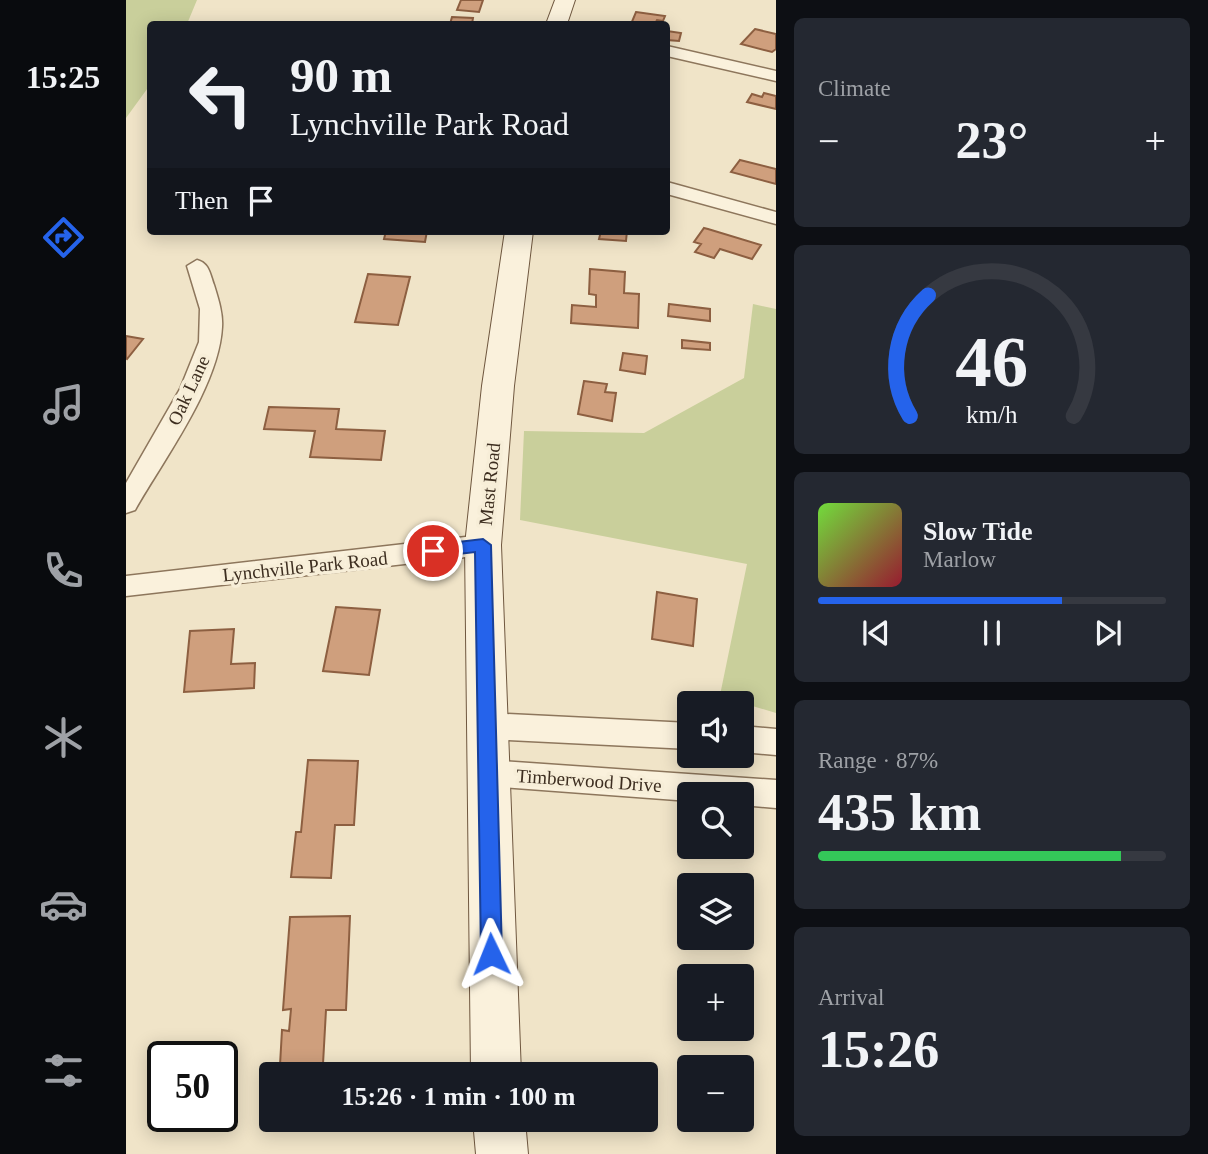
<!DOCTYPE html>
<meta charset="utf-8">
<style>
:root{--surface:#171b24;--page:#242831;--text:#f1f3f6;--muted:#9ea1a6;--line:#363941;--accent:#2563eb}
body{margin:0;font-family:"Times New Roman",serif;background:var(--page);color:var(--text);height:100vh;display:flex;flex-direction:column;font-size:26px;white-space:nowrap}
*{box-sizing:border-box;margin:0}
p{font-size:23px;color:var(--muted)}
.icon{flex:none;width:38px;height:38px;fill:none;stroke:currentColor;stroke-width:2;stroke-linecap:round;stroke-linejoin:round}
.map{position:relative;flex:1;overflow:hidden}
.panel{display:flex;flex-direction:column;gap:18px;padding:18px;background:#0d0f14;width:432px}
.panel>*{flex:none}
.hud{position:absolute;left:21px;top:21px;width:523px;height:214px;border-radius:7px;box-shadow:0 4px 18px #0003;background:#171b24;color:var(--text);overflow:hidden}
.fabs{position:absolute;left:551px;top:691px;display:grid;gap:14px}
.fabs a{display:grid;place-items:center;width:77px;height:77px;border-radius:7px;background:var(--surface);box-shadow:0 4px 18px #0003;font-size:35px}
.speed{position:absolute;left:21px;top:1041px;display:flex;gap:14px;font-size:35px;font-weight:700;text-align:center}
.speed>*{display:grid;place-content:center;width:91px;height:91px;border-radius:50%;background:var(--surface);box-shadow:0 4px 18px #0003;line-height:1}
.speed .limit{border:4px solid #111;border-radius:10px;background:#fff;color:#111}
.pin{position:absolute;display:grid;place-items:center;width:60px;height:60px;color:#fff;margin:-30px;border:4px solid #fff;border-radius:50%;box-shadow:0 2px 7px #0007}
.me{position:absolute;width:77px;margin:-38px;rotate:358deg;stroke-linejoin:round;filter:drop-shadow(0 0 5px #0008)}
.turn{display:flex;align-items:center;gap:24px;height:147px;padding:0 28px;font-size:32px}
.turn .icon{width:91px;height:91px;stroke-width:2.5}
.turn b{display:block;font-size:49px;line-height:60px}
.then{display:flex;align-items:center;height:66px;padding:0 28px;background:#0003;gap:14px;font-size:26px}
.big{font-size:52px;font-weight:700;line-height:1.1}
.panel .card{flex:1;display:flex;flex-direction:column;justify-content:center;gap:10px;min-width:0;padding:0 24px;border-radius:10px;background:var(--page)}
.panel .dial{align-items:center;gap:0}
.dial svg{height:182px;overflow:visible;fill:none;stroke:var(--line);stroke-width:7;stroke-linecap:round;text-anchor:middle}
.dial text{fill:var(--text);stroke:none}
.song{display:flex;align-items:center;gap:21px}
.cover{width:84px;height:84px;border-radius:10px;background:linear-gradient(135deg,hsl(100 70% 55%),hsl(350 70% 35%))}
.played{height:7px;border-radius:4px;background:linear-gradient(90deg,var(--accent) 70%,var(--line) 70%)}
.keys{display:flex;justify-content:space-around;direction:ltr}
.heat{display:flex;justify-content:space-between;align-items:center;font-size:38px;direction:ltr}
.charge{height:10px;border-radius:5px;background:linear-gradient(90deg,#34c759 87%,var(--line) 0)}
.trip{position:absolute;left:133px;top:1062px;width:399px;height:70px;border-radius:7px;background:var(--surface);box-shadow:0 4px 18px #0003;font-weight:700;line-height:70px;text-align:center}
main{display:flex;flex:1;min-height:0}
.tabs{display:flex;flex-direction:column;width:126px;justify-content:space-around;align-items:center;background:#090b0e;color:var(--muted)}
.tabs .icon{width:49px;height:49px}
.tabs .current{color:var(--accent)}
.tabs b{font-size:32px;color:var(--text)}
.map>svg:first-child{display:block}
</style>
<main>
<nav class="tabs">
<b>15:25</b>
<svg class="icon current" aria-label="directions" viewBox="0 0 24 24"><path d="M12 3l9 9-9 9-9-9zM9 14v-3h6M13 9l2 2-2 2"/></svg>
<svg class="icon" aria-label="music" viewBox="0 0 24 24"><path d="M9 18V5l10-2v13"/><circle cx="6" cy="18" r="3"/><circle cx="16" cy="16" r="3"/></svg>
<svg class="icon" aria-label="phone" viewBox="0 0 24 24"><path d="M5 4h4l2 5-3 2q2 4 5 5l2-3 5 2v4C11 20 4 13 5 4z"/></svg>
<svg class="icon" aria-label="climate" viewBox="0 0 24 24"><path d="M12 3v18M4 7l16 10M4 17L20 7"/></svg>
<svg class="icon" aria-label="car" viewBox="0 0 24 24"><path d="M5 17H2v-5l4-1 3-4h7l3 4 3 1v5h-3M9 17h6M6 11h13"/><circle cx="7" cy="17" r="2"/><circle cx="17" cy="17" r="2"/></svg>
<svg class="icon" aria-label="filters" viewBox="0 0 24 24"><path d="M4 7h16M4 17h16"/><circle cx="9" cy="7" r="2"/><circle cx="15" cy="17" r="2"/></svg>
</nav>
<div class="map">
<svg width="650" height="1154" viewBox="0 0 650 1154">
<rect width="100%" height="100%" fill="#f0e4c8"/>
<path fill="#c9cf9b" d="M 0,0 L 71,0 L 61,24 L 24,24 L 24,85 L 0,118 Z
M 627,304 L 650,309 L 650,713 L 610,701 L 593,700 L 621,564 L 394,520 L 398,431 L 518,433 L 618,378 Z"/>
<path fill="#cf9f7d" stroke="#8d5f41" stroke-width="2" d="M 335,0 L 357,0 L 353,12 L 331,10 Z
M 510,12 L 539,16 L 537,21 L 531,20 L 529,24 L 505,24 Z
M 326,17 L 347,18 L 346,24 L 324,24 Z
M 629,29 L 650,34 L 650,49 L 646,52 L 615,44 Z
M 541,31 L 555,33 L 553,41 L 541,40 Z
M 638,93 L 650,96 L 650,109 L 621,102 L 626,94 L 636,97 Z
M 614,160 L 650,169 L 650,184 L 605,172 Z
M 578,228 L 582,229 L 635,245 L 626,259 L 594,249 L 588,258 L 569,252 L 575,244 L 568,242 Z
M 260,231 L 301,231 L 299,242 L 258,239 Z
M 501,231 L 500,241 L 473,239 L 475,231 Z
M 464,269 L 499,272 L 498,293 L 513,294 L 512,328 L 445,323 L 446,305 L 470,307 L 470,295 L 463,294 Z
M 242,274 L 284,277 L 272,325 L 229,322 Z
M 543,304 L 584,309 L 584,321 L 542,316 Z
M 0,336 L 17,339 L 1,359 L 0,358 Z
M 556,340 L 584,343 L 584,350 L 556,348 Z
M 497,353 L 521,356 L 519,374 L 494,370 Z
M 458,381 L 481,384 L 479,392 L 490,393 L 486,421 L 452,414 Z
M 143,407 L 213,409 L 210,429 L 259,431 L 255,460 L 184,457 L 189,431 L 138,429 Z
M 531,592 L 571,599 L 567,646 L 526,639 Z
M 210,607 L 254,610 L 243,675 L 197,671 Z
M 108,629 L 105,664 L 129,663 L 128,688 L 58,692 L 64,631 Z
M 182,760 L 232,761 L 228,825 L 209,825 L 205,878 L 165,877 L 170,832 L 175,832 Z
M 224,916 L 220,1010 L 200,1010 L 197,1064 L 154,1065 L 156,1030 L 163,1031 L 165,1009 L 157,1010 L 164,917 Z"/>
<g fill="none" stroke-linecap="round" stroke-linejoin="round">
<g stroke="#8d765c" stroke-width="3">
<path id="minor" d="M 541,46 L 650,71 L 650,81 L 541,56 Z
M 541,182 L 650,212 L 650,224 L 541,194 Z
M 71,260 C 83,263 84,274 88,285 C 92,298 97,313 96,327 C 93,386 38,459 9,510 L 0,513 L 0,483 L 54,389 L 73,342 L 74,309 L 61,266 Z
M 357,535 L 366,538 L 370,545 L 366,552 L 357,555 L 0,596 L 0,576 Z
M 360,713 L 564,723 L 564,749 L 360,739 L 350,735 L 345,726 L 350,717 Z
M 616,726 L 650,729 L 650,755 L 616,752 Z
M 360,760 L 650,780 L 650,808 L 616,805 L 616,794 L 564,794 L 564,801 L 360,786 L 349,782 L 345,773 L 349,764 Z"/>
</g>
<g stroke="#6f573f" stroke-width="2">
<path id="secondary" d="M 429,0 L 449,0 L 441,24 L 420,24 Z
M 379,231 L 407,231 L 388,386 L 375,545 L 395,1074 L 345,1074 L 339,545 L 356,386 Z
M 347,1120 L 399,1120 L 402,1154 L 350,1154 Z"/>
</g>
<use href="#minor" fill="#faf1dc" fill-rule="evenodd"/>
<use href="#secondary" fill="#faf1dc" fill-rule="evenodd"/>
</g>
<path fill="#2563eb" stroke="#184099" stroke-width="2" d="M 357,539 L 365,545 L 376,954 L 373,962 L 365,965 L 358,962 L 355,954 L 349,552 L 307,557 L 299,551 L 307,545 Z"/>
<g text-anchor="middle" stroke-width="7" stroke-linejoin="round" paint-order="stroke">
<g font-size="19" fill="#3d2e20" stroke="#f7eed8">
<text transform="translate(62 390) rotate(-65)" y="7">Oak Lane</text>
<text transform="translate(363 484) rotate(-84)" y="7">Mast Road</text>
<text transform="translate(179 566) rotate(-6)" y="7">Lynchville Park Road</text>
<text transform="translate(463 780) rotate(4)" y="7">Timberwood Drive</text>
</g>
</g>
</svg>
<div class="fabs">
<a><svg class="icon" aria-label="sound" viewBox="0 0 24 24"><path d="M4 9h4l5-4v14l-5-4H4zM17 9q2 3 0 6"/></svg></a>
<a><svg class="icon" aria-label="search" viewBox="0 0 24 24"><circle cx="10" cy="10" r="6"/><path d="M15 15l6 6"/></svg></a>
<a><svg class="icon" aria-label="layers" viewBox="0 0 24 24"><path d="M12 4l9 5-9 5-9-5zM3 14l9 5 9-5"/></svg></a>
<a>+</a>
<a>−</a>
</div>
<div class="speed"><div class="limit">50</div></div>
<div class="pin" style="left:307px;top:551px;background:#d93025"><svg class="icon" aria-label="arrive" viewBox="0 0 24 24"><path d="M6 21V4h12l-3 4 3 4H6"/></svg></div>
<svg class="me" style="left:365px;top:954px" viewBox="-20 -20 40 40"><path d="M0-17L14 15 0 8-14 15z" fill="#2563eb" stroke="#fff" stroke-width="4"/></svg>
<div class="trip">15:26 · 1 min · 100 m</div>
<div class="hud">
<div class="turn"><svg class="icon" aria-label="left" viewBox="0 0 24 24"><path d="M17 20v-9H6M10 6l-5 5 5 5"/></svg><div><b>90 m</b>Lynchville Park Road</div></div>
<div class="then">Then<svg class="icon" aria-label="arrive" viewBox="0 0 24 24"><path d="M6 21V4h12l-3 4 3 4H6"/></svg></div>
</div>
</div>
<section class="panel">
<div class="card"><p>Climate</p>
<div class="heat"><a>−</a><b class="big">23°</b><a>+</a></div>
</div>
<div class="card dial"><svg viewBox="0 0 100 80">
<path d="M14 69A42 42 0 1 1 86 69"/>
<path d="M14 69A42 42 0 0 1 22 16" stroke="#2563eb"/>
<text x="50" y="56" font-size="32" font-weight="700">46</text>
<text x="50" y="72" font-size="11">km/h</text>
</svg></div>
<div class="card">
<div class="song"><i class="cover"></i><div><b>Slow Tide</b><p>Marlow</p></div></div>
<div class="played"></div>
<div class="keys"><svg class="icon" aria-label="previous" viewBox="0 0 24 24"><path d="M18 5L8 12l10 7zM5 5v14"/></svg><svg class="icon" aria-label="pause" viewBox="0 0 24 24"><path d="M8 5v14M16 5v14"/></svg><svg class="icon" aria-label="next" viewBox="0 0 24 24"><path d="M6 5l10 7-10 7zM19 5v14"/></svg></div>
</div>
<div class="card"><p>Range · 87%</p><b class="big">435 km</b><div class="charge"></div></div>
<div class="card"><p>Arrival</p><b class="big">15:26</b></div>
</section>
</main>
